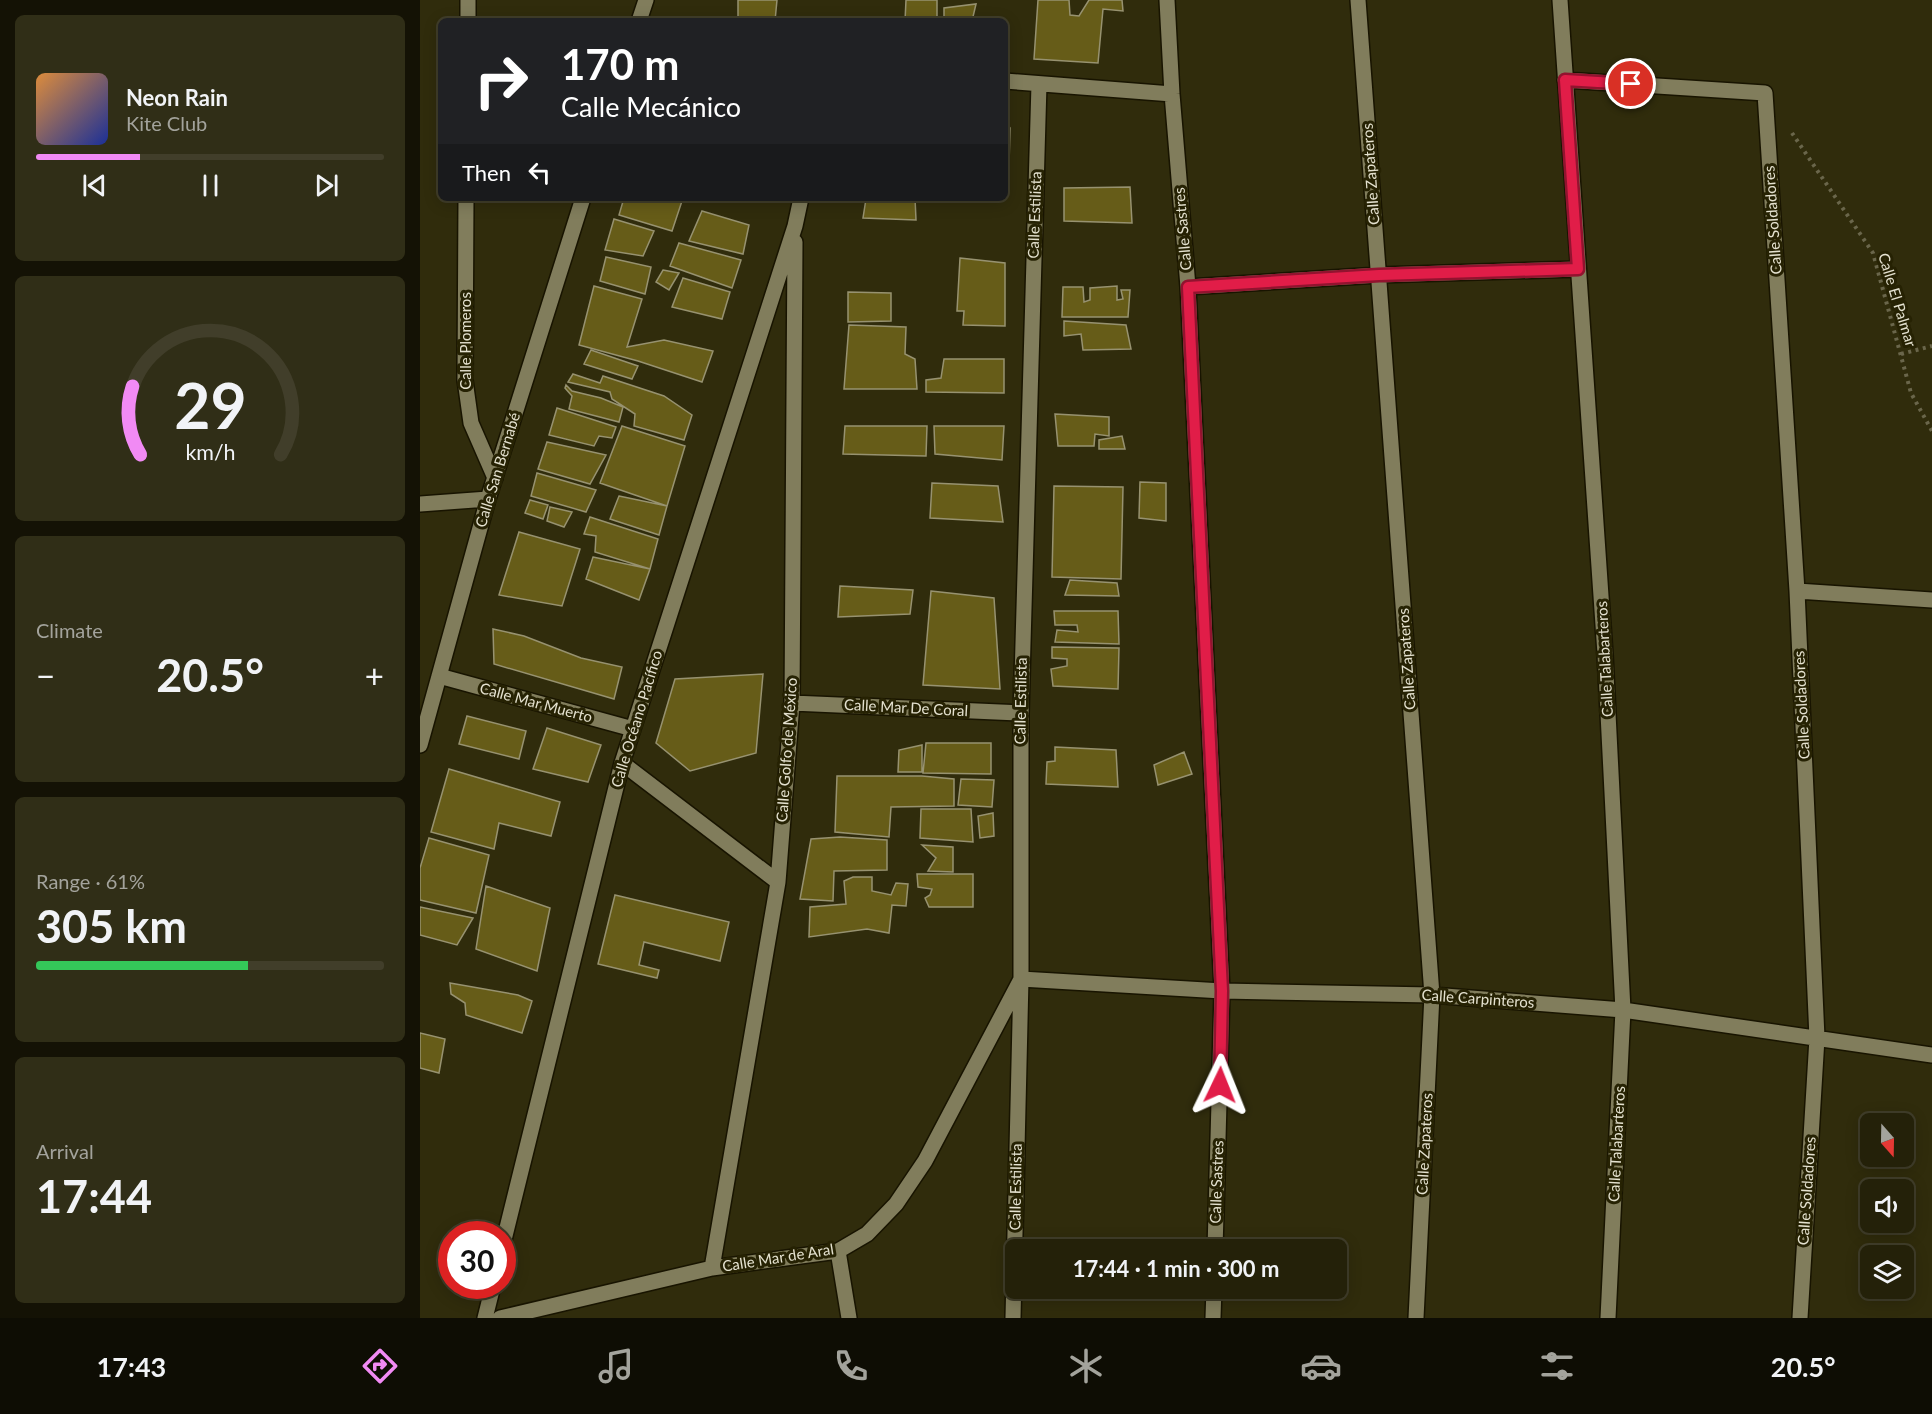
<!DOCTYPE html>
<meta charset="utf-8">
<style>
:root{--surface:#242109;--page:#302e17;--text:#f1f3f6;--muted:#a3a39c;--line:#413e2a;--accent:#f18af4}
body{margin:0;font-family:Lato,sans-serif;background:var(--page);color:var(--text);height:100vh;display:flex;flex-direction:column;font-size:22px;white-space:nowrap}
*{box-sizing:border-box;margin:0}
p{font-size:20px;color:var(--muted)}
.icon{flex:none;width:33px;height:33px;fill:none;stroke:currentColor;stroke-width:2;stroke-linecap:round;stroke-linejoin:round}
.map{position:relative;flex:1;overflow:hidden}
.drawer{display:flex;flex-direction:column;gap:15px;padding:15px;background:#141205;width:420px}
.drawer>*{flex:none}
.guide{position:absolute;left:18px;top:18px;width:570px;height:183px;border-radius:9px;box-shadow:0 3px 15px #0003,0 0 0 2px var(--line);background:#202124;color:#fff;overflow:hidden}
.needle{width:39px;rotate:160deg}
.fabs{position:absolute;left:1440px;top:1113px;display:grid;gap:12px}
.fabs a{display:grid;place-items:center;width:54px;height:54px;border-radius:9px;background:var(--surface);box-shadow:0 3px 15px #0003,0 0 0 2px var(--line);font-size:30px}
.speed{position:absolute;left:18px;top:1221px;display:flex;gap:12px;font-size:30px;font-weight:700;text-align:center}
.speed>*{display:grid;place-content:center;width:78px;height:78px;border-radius:50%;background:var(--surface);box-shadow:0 3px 15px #0003,0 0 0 2px var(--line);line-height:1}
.speed .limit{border:9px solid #d22;background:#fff;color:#111}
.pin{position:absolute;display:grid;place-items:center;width:51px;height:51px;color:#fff;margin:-26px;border:3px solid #fff;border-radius:50%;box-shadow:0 2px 6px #0007}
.me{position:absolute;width:66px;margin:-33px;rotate:2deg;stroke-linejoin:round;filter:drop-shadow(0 0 4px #0008)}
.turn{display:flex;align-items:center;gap:21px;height:126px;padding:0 24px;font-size:27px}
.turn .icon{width:78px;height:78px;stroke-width:2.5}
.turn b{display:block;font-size:42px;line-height:51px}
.then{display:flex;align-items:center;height:57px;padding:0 24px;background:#0003;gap:12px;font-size:22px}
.big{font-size:45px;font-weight:700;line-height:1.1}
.drawer .tile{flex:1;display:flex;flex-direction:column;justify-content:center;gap:9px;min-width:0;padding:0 21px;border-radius:9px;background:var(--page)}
.drawer .dial{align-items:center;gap:0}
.dial svg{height:156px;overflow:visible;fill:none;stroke:var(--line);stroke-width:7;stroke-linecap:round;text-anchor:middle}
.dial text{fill:var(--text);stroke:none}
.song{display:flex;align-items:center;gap:18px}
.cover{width:72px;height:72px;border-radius:9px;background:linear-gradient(135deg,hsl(30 70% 55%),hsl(230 70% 35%))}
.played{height:6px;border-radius:3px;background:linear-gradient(90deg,var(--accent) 30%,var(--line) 30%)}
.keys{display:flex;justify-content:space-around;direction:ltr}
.heat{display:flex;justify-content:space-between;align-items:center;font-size:33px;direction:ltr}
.charge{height:9px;border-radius:4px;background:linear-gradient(90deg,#34c759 61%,var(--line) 0)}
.trip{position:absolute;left:585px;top:1239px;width:342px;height:60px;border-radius:9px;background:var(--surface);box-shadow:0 3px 15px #0003,0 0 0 2px var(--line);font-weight:700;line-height:60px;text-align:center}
.dock{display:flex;height:96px;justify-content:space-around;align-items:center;background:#0e0d04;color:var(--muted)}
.dock .icon{width:42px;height:42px}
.dock .selected{color:var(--accent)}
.dock b{font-size:27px;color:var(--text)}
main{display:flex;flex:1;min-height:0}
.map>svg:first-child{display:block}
</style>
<main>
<section class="drawer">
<div class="tile">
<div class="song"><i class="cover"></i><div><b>Neon Rain</b><p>Kite Club</p></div></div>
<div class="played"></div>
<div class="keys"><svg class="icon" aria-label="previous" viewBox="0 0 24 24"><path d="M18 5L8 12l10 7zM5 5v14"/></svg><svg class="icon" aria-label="pause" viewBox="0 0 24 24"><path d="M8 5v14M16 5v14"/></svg><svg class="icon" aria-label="next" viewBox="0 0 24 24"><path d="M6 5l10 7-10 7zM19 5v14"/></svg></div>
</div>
<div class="tile dial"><svg viewBox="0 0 100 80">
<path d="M14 69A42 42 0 1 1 86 69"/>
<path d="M14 69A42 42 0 0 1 10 34" stroke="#f18af4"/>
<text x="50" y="56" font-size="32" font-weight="700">29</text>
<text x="50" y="72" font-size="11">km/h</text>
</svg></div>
<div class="tile"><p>Climate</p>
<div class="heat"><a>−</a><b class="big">20.5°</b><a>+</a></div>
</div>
<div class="tile"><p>Range · 61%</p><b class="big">305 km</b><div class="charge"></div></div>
<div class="tile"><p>Arrival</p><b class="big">17:44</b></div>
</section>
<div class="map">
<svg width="1512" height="1318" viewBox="0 0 1512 1318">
<rect width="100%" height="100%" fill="#302c0c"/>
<path fill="#665c18" stroke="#979270" stroke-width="1.5" d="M 318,0 L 357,0 L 355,21 L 318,21 Z
M 486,0 L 517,0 L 517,21 L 485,21 Z
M 618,0 L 649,0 L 650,15 L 659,16 L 669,0 L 702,0 L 703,11 L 683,9 L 678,63 L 614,59 Z
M 556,4 L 552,21 L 524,21 L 524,8 Z
M 585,120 L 590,128 L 589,165 L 585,165 Z
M 710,187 L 712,223 L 644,221 L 644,188 Z
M 204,198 L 263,198 L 252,231 L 199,215 Z
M 464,198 L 495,198 L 496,220 L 443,218 L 446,199 Z
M 282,211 L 329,225 L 323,254 L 269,241 Z
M 194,219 L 234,231 L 223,256 L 185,250 Z
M 259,243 L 321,260 L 312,288 L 250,266 Z
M 186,257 L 231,267 L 225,294 L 180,281 Z
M 540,258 L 585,263 L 585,326 L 543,325 L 544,311 L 537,311 Z
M 243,270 L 259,273 L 249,290 L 236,282 Z
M 263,278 L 310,292 L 302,319 L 252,307 Z
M 174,286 L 222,299 L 207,347 L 244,340 L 293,351 L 282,382 L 218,361 L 159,345 Z
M 697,286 L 697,300 L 703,299 L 701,290 L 710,290 L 708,317 L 642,317 L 643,287 L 663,287 L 664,302 L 670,300 L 670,288 Z
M 428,292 L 471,293 L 471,321 L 428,322 Z
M 644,321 L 706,325 L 711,349 L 663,350 L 661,334 L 644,336 Z
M 429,325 L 486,327 L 485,354 L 495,359 L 497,389 L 424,389 Z
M 171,350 L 218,366 L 212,379 L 164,364 Z
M 524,359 L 584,359 L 584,393 L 506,392 L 506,380 L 521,378 Z
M 153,374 L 180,383 L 183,376 L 244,396 L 272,415 L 264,440 L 214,426 L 215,414 L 192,399 L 190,392 L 148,382 Z
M 146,385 L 152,391 L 181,398 L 203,407 L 199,422 L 149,409 L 152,396 L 145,388 Z
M 137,408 L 196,427 L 192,438 L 179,436 L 174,446 L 129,435 Z
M 635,414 L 689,417 L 689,436 L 675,434 L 674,446 L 638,446 Z
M 202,426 L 265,446 L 247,506 L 180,483 Z
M 425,426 L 507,426 L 506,456 L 423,454 Z
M 514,426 L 584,426 L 582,460 L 515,454 Z
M 702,436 L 705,449 L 679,449 L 679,440 Z
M 127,442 L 186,455 L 170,484 L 118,469 Z
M 117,473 L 176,490 L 166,512 L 111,496 Z
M 720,482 L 746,483 L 746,521 L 719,518 Z
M 512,483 L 578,486 L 583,522 L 510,518 Z
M 634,486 L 703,487 L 701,579 L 632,577 Z
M 199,496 L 247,506 L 239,535 L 190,519 Z
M 110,500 L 128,505 L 123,519 L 105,513 Z
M 130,507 L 152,512 L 144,527 L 127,521 Z
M 170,517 L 238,539 L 230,569 L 175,552 L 176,536 L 164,534 Z
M 99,532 L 160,549 L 142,606 L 79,595 Z
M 173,557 L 230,569 L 219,600 L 166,579 Z
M 650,580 L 697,583 L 699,596 L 645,595 Z
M 420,586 L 493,590 L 490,614 L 418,617 Z
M 511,591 L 574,598 L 580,689 L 503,685 Z
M 634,611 L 698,611 L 699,644 L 635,642 L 637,630 L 658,632 L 657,625 L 635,625 Z
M 73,629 L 104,636 L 161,658 L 202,667 L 194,699 L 74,664 Z
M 632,647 L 699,648 L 698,689 L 633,686 L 631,669 L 647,666 L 647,659 L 632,658 Z
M 343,674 L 336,753 L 270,771 L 236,743 L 255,679 Z
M 47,716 L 106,731 L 99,759 L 39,744 Z
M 127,728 L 181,745 L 168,782 L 113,769 Z
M 506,743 L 571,743 L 571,774 L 503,773 Z
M 502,745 L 502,772 L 478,772 L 479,750 Z
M 635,747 L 696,750 L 698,787 L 626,784 L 627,762 L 635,761 Z
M 764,752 L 772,774 L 738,785 L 734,765 Z
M 29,769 L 140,802 L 131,836 L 79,823 L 74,849 L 11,832 Z
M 417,776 L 502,776 L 534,779 L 534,806 L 471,807 L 469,837 L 415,832 Z
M 541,779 L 574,780 L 572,807 L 538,805 Z
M 501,809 L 551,809 L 553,842 L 500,838 Z
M 573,813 L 574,836 L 560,838 L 558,816 Z
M 420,837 L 467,840 L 467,870 L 414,871 L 413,901 L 380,899 L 391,839 Z
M 9,838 L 69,855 L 56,913 L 0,900 L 0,868 Z
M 502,845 L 533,847 L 533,872 L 508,871 L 516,858 Z
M 497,874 L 553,874 L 553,907 L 509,907 L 505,898 L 510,895 L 512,889 L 498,887 Z
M 433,877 L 452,877 L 452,891 L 471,895 L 476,883 L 488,884 L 486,906 L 472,905 L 469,933 L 447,929 L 389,937 L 390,907 L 426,904 L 424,881 Z
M 66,886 L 130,908 L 117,971 L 56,949 Z
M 195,895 L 309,922 L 300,961 L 224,942 L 219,965 L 239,970 L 237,978 L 178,964 Z
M 0,907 L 53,918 L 37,945 L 0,935 Z
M 30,983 L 98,995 L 112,1001 L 102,1033 L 46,1015 L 45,1003 L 31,994 Z
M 0,1033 L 25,1039 L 19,1073 L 0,1068 Z"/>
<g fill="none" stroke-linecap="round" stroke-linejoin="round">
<g stroke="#181400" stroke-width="18">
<path id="minor" d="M 747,0 L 752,94 L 768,287 L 802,991 L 795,1250
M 938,0 L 1012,995 L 996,1318
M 1140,0 L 1185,654 L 1203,1010 L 1188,1318
M 48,21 L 48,0
M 219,21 L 226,0
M 1145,80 L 1345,93 L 1377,591 L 1397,1038 L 1380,1318
M 585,81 L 752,94
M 46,198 L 45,380 L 51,423 L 75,478
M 768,287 L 959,275 L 1158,269
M 0,504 L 68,499
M 1377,591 L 1512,600
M 19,676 L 213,729
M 372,703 L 601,713
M 0,745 L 68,499 L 163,198
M 202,763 L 358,882
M 601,979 L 802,991 L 1012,995 L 1203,1010 L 1512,1055
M 82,1248 L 202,763 L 375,226 L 381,198
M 418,1251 L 429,1318
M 292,1268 L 358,882 L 372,703 L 375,242
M 65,1318 L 73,1286
M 80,1318 L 292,1268 L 418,1251 L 447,1234 L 476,1204 L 505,1161 L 600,981
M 593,1318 L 601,979 L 601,713 L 619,84
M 793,1318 L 794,1288"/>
</g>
<path stroke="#6a664b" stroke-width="4" stroke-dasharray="3 4.5" stroke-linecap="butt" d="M 1372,133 L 1453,253 L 1491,393 L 1512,431
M 1481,354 L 1512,346"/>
<use href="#minor" stroke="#817d5c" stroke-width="15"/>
</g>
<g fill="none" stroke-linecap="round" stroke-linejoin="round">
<g stroke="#92132f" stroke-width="15">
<path id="route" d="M 800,1085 L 802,991 L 768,287 L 959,275 L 1158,269 L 1145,80 L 1211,84"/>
</g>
<use href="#route" stroke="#e11d48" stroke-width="10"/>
</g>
<g text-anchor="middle" stroke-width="6" stroke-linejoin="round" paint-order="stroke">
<g font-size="15" fill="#e4e1cf" stroke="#262203">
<text transform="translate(951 174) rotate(-94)" y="5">Calle Zapateros</text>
<text transform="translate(615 215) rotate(-88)" y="5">Calle Estilista</text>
<text transform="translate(1353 220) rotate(-94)" y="5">Calle Soldadores</text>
<text transform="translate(763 229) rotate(-95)" y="5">Calle Sastres</text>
<text transform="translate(1477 300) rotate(73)" y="5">Calle El Palmar</text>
<text transform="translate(46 341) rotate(-90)" y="5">Calle Plomeros</text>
<text transform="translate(78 470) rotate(-73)" y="5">Calle San Bernabé</text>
<text transform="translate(987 659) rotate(-94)" y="5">Calle Zapateros</text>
<text transform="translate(1185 659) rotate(-93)" y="5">Calle Talabarteros</text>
<text transform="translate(601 701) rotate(-89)" y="5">Calle Estilista</text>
<text transform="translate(116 703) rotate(15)" y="5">Calle Mar Muerto</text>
<text transform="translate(1382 705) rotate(-93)" y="5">Calle Soldadores</text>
<text transform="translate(486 708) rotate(3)" y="5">Calle Mar De Coral</text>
<text transform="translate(217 719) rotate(-73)" y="5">Calle Océano Pacífico</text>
<text transform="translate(367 750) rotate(-86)" y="5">Calle Golfo de México</text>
<text transform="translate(1058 999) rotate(4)" y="5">Calle Carpinteros</text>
<text transform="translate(1005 1144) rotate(-87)" y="5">Calle Zapateros</text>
<text transform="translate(1197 1144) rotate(-87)" y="5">Calle Talabarteros</text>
<text transform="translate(797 1182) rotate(-88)" y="5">Calle Sastres</text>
<text transform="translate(596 1187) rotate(-89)" y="5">Calle Estilista</text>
<text transform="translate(1387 1191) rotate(-86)" y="5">Calle Soldadores</text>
<text transform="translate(358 1258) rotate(-9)" y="5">Calle Mar de Aral</text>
</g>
</g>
</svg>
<div class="fabs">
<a><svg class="needle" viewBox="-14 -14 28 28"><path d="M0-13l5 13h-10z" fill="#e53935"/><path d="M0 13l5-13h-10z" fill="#a3a39c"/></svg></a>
<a><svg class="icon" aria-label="sound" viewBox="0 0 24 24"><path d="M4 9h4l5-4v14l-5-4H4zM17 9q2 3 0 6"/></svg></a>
<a><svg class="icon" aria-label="layers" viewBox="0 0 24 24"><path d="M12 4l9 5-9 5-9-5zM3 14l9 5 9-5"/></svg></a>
</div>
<div class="speed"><div class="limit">30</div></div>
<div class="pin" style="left:1211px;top:84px;background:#d93025"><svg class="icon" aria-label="arrive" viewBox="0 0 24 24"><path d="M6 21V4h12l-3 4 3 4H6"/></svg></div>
<svg class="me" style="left:800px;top:1085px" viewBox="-20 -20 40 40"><path d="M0-17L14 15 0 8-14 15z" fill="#e11d48" stroke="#fff" stroke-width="4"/></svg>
<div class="trip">17:44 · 1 min · 300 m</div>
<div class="guide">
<div class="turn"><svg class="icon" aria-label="right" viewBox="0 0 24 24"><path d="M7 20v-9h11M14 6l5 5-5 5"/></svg><div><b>170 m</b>Calle Mecánico</div></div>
<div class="then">Then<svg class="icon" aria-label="left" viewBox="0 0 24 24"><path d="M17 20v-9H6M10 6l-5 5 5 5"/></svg></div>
</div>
</div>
</main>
<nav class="dock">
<b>17:43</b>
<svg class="icon selected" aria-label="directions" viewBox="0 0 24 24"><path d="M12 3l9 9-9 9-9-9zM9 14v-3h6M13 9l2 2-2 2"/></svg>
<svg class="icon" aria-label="music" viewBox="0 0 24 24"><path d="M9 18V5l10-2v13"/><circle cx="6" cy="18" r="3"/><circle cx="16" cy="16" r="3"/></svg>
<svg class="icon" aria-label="phone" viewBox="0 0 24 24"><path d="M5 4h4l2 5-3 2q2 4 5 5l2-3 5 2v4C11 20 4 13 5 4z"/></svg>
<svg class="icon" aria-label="climate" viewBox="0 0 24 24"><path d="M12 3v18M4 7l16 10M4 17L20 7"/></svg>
<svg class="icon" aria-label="car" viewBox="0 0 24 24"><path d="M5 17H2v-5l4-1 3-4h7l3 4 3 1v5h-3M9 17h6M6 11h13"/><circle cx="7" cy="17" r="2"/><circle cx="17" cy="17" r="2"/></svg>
<svg class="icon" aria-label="filters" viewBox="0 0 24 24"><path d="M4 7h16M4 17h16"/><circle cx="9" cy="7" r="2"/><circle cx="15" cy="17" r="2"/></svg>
<b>20.5°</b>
</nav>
